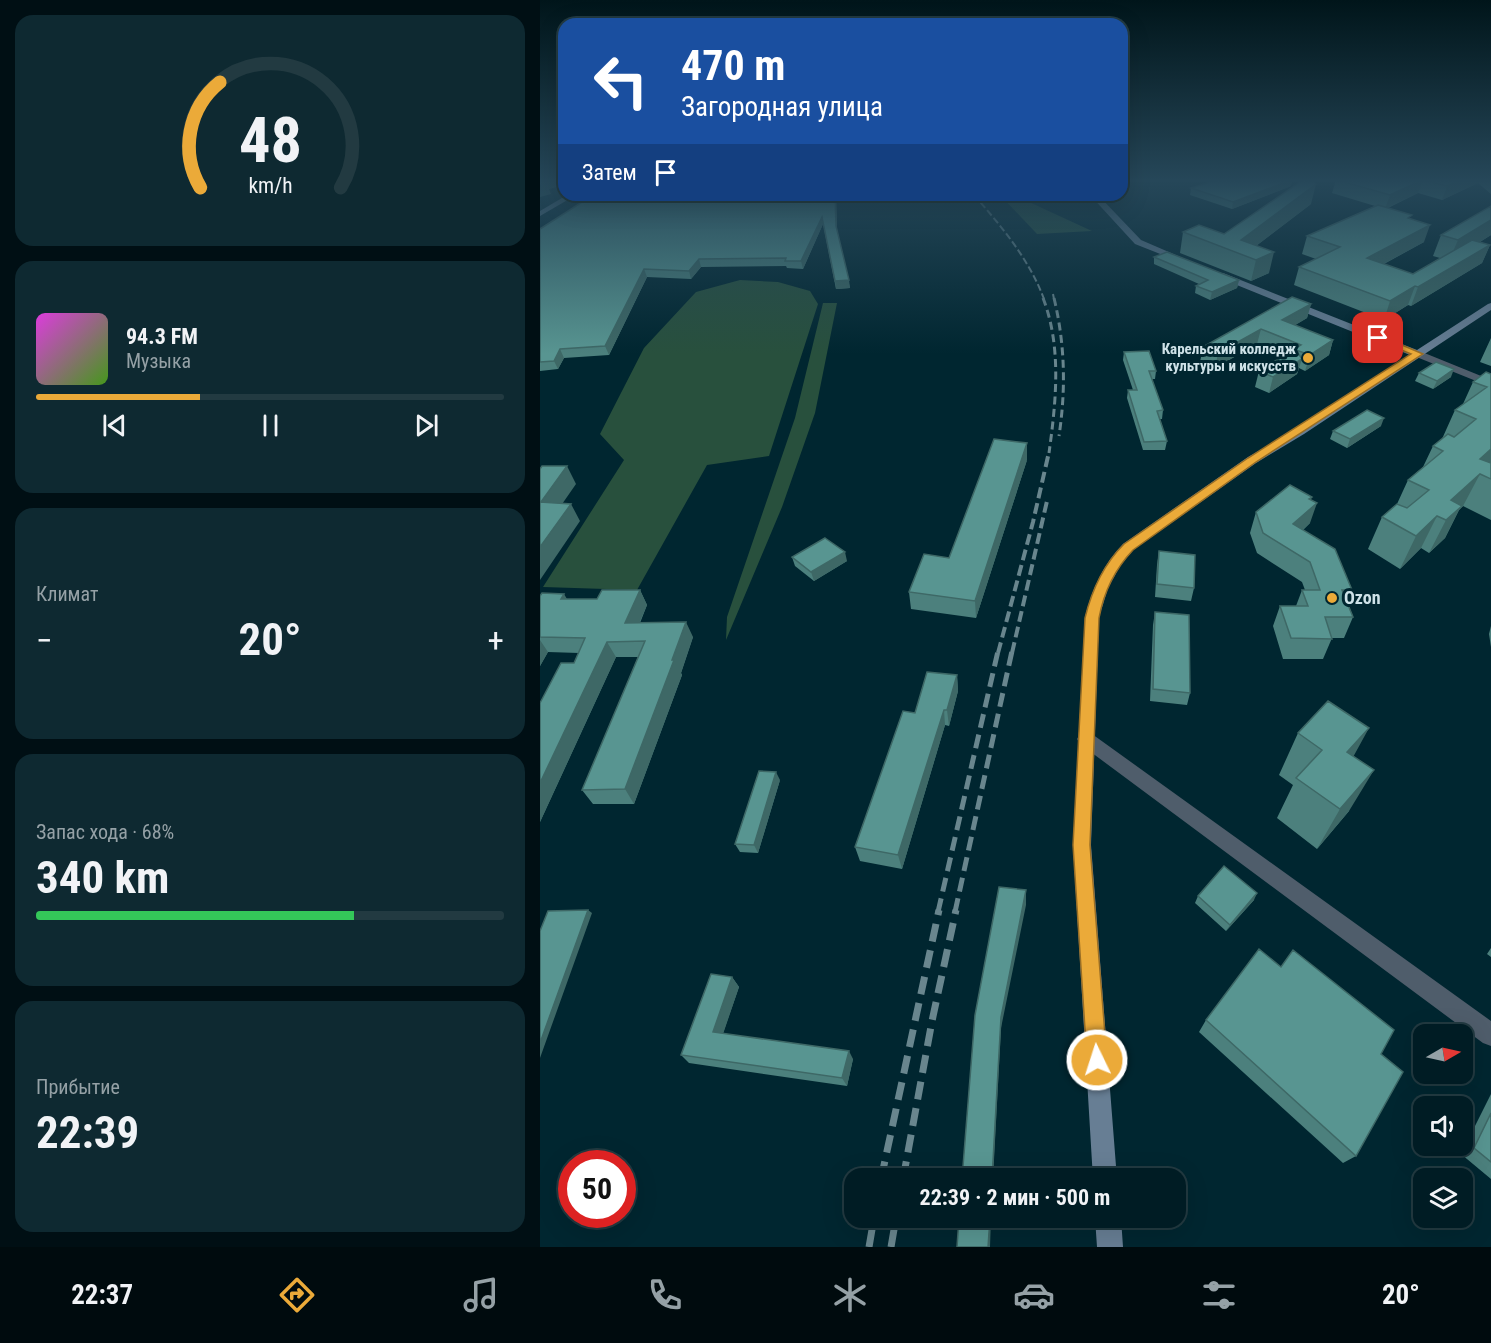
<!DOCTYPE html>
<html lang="ru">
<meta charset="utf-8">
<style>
:root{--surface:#001c24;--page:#0e2931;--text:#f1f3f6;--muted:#95a1a6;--line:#223a41;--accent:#ebaa39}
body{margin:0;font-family:"Roboto Condensed",sans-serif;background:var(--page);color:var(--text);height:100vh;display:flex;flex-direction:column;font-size:22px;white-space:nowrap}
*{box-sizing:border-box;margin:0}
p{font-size:20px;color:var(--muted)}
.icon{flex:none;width:33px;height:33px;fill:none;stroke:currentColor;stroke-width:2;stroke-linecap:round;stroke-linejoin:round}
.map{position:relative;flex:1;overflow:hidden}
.side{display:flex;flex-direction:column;gap:15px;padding:15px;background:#000f14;width:540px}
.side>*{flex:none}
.guide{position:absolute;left:18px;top:18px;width:570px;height:183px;border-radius:18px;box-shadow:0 6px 24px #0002,0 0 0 2px var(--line);background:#1a4fa0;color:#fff;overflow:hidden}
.needle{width:39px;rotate:81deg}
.fabs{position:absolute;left:873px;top:1024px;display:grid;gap:12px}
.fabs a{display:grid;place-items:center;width:60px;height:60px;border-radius:12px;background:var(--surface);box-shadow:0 6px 24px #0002,0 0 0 2px var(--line);font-size:30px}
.speed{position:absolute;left:18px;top:1150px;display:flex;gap:12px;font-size:30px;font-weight:700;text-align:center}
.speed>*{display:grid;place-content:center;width:78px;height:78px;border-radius:50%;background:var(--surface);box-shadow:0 6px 24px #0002,0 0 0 2px var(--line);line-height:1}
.speed .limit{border:9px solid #d22;background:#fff;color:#111}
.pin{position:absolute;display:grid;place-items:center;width:51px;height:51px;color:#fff;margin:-26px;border-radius:12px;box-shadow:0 3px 9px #0006}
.me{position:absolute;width:66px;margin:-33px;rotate:356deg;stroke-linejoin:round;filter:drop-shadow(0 0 4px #0008)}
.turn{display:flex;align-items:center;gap:21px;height:126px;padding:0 24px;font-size:27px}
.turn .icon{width:78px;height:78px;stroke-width:2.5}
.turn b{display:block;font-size:42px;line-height:51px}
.then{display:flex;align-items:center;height:57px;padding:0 24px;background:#0003;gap:12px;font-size:22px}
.big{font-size:45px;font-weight:700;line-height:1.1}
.side .widget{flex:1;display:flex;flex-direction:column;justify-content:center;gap:9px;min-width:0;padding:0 21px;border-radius:18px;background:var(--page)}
.side .dial{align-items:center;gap:0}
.dial svg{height:156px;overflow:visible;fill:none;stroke:var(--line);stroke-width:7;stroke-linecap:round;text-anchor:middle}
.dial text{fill:var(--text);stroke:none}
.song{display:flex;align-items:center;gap:18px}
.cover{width:72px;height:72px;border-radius:9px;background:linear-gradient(135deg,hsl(300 70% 55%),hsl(100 70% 35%))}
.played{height:6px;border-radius:3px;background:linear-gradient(90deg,var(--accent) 35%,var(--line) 35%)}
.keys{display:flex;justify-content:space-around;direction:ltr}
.heat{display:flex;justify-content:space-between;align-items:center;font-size:33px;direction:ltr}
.charge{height:9px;border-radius:4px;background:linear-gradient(90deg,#34c759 68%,var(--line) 0)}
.trip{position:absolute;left:304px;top:1168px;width:342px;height:60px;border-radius:18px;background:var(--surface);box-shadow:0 6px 24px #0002,0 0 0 2px var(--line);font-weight:700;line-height:60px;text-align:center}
.menu{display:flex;height:96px;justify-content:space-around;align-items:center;background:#000b0e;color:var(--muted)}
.menu .icon{width:42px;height:42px}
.menu .selected{color:var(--accent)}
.menu b{font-size:27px;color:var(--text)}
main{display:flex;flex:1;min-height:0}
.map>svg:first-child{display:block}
</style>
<main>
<section class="side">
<div class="widget dial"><svg viewBox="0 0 100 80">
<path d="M14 69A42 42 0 1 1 86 69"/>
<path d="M14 69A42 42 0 0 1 24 15" stroke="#ebaa39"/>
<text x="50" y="56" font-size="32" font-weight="700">48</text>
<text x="50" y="72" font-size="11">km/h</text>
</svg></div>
<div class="widget">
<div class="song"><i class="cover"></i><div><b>94.3 FM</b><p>Музыка</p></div></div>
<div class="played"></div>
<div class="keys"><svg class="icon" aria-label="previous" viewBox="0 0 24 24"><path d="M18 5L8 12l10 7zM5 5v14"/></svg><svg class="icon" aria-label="pause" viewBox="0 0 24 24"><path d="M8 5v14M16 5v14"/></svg><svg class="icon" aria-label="next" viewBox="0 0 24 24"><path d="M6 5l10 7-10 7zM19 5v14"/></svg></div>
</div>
<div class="widget"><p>Климат</p>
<div class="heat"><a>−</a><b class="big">20°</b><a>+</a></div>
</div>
<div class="widget"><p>Запас хода · 68%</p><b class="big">340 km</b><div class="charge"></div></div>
<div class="widget"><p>Прибытие</p><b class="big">22:39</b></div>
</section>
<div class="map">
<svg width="951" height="1247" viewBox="0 0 951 1247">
<rect width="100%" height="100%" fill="#002630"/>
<path fill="#28503d" d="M 460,195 L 476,196 L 552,231 L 497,234 Z
M 200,280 L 238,282 L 270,291 L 278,304 L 229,456 L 167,465 L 97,590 L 3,587 L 84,460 L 60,434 L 104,348 L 156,292 Z
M 283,303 L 297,303 L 275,413 L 242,507 L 186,640 L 187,617 L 255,418 Z"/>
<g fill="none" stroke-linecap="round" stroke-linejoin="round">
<path fill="#4f5d6b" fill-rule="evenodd" d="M 874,352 L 882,352 L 951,380 L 951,387 L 874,356 Z
M 546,732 L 552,734 L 951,1021 L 951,1046 L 943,1043 L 540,744 L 537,739 L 540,734 Z"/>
<path fill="#677e94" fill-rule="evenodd" d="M 27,195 L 36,195 L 0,216 L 0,211 Z
M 550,195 L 558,195 L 601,240 L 645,259 L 638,261 L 595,244 Z
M 677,273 L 683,273 L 877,350 L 948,304 L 951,303 L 951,310 L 764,434 L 716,463 L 593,550 L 580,566 L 568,588 L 559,617 L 551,845 L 577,1179 L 553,1179 L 533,845 L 545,617 C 552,589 563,565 583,544 L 708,457 L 756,430 L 870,355 L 677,277 Z
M 555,1218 L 581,1218 L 583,1247 L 557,1247 Z"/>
<path stroke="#69868e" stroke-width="2" stroke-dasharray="7 3" stroke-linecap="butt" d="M 434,195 C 462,227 489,259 504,299
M 513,294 L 514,299"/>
<path stroke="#69868e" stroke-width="3" stroke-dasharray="8 4.5" stroke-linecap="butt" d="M 503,298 C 522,347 516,402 509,453
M 514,298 C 525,344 526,389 519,436"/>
<path stroke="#69868e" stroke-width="4" stroke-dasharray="11 5" stroke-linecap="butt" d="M 458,653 L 493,522 L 509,452
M 472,653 L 507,501"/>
<path stroke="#69868e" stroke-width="5" stroke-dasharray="14 7" stroke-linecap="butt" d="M 398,912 L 458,651
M 415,912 L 472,651"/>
<path stroke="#69868e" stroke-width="7" stroke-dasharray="18 9" stroke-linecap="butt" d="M 341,1179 L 399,910
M 363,1179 L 392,1021 L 416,910
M 329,1247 L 334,1218
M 351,1247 L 356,1218"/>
</g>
<path fill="#4c807d" d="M 677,180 L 752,180 L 751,186 L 692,209 L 650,195 L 651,188 Z
M 796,180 L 951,180 L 951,194 L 938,183 L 902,200 L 878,193 L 848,208 L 871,219 L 884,242 L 844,264 L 873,274 L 900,258 L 893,256 L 901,235 L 951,235 L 940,242 L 950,245 L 942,263 L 871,306 L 868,305 L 844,320 L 754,285 L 759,267 L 776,259 L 762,254 L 767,236 L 835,206 L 792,193 Z
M 53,195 L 296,195 L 297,231 L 310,288 L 296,289 L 283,224 L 263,269 L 247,268 L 246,266 L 161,267 L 151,279 L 107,277 L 69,355 L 24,358 L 18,369 L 0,371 L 0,229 Z
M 771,204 L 716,246 L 729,273 L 711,281 L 640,253 L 643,232 L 684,234 Z
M 614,257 L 699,280 L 697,288 L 670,300 L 655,293 L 656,286 L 659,284 L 614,264 Z
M 771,304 L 767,318 L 755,325 L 793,340 L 789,355 L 765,371 L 759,368 L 757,374 L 729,393 L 715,387 L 719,371 L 745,355 L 717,344 L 675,368 L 660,362 L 663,347 Z
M 951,338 L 951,366 L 940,362 Z
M 584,352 L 616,371 L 615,379 L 612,379 L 623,410 L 622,419 L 620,419 L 627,441 L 625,450 L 603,450 L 587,398 L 588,390 L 593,390 L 583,360 Z
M 879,373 L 911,377 L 893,389 L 875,381 Z
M 951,374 L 951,520 L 923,506 L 919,510 L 905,538 L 889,553 L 881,548 L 860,569 L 828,549 L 842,517 L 857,504 L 868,480 L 883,467 L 893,446 L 902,439 L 915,410 L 923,404 L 933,382 Z
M 841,426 L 807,448 L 790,439 L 793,431 Z
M 487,460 L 436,618 L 371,609 L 369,592 L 409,558 Z
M 771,500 L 770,523 L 763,530 L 812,590 L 807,601 L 813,617 L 804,638 L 792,638 L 783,659 L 743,659 L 733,626 L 740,606 L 756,606 L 762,590 L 765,590 L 762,582 L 717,553 L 710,533 L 716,512 Z
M 619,551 L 654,588 L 651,601 L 615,597 L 617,565 Z
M 252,557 L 307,561 L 274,581 L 255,566 Z
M 100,590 L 107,605 L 100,623 L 153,637 L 141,673 L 142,675 L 94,804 L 53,804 L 42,790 L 98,657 L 76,657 L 0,822 L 0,703 L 34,663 L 39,653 L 8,652 L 0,666 L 0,596 L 27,599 L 57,599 Z
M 615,612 L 650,693 L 647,705 L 610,701 L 613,625 Z
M 951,626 L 951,647 L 949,634 Z
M 417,675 L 418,691 L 409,726 L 405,725 L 362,869 L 320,861 L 315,847 L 375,713 Z
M 758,733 L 813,756 L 809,811 L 777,849 L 737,818 L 753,785 L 739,775 Z
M 240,780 L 218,853 L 200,852 L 195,844 Z
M 658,896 L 714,900 L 686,931 L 655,903 Z
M 951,948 L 951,957 L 947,954 Z
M 192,977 L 199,987 L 183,1033 L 313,1059 L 307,1086 L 149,1063 L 141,1055 Z
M 666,1020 L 841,1054 L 816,1156 L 803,1163 L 659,1032 Z
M 951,1094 L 951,1179 L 921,1154 Z"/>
<path fill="#3e6866" d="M 1,180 L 17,180 L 14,180 L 17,187 L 9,189 L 11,194 L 0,197 Z
M 751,180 L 752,180 L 751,186 L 692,209 L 693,202 Z
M 883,180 L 878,193 L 845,209 L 850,195 Z
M 921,180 L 939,180 L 938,183 L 902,200 L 907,186 Z
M 776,184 L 771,204 L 704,255 L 701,240 Z
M 295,195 L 296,195 L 297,234 L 296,226 Z
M 282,217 L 283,224 L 263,269 L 261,261 Z
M 951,220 L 951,235 L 909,261 L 918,240 Z
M 890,225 L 884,242 L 821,276 L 827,258 Z
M 950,245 L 942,263 L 871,306 L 878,287 Z
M 734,252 L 729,273 L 711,281 L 716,260 Z
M 159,259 L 161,267 L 151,279 L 149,271 Z
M 104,269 L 107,277 L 69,355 L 65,346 Z
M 309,280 L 310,288 L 296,289 L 295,281 Z
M 699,280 L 697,288 L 670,300 L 672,292 Z
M 875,286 L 868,305 L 844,320 L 850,301 Z
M 771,304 L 767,318 L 739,335 L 742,320 Z
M 721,329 L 717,344 L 675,368 L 678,353 Z
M 793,340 L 789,355 L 765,371 L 770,355 Z
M 20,349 L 24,358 L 18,369 L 14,361 Z
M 762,359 L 757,374 L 729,393 L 733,377 Z
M 914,369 L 911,377 L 893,389 L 897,381 Z
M 844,418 L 841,426 L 807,448 L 810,439 Z
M 487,443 L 487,460 L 436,618 L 435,601 Z
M 951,449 L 951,466 L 940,474 L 923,506 L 919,510 L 905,538 L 889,553 L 906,520 L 911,500 L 940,459 Z
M 27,466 L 36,484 L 11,520 L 1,502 Z
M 772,497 L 767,511 L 777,503 L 770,523 L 746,545 L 753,524 L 769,499 Z
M 31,504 L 40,521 L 0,580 L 0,547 Z
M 897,516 L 881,548 L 860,569 L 876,536 Z
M 305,552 L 307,561 L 274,581 L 271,572 Z
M 100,590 L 107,605 L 93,638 L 85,623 Z
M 24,594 L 33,609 L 21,599 Z
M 146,622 L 153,637 L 141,673 L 142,675 L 94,804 L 85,789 Z
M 0,640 L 8,652 L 0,666 Z
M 67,642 L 76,657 L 0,822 L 0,783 Z
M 417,675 L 418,691 L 409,726 L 407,710 Z
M 404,710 L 405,725 L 362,869 L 358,855 Z
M 829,728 L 806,770 L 807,752 Z
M 834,770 L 809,811 L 777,849 L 800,809 Z
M 236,772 L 240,780 L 218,853 L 214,845 Z
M 486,890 L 486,905 L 461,1028 L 453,1179 L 452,1179 L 461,1017 Z
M 717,893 L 714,900 L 686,931 L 690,925 Z
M 48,910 L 52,913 L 0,1058 L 0,1043 Z
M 192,977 L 199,987 L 181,1040 L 173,1032 Z
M 309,1051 L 313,1059 L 307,1086 L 302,1078 Z
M 450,1218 L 451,1218 L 450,1247 L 448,1247 Z"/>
<path fill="#589591" stroke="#3e6866" stroke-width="1.5" d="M 0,180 L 1,180 L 6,183 L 0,184 Z
M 677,180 L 751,180 L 693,202 L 651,188 Z
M 763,180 L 772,180 L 776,184 L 701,240 L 734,252 L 716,260 L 643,232 L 659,225 L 684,234 Z
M 797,180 L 882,180 L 850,195 Z
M 883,180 L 921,180 L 907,186 Z
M 53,195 L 295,195 L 296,226 L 309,280 L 295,281 L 282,217 L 261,261 L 245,261 L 246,258 L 159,259 L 149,271 L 104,269 L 65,346 L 20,349 L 14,361 L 0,362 L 0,229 Z
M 838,205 L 872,215 L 868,218 L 890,225 L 827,258 L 873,274 L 932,240 L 950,245 L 878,287 L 875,286 L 850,301 L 759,267 L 800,247 L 767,236 Z
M 951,206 L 951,220 L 918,240 L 901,235 Z
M 627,252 L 699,280 L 672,292 L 656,286 L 668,280 L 614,257 Z
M 752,297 L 771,304 L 742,320 L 793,340 L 770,355 L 756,350 L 762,359 L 733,377 L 719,371 L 761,345 L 721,329 L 678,353 L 663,347 Z
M 609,351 L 616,371 L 609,371 L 623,410 L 617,411 L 627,441 L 604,442 L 588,390 L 597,390 L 584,352 Z
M 896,362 L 914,369 L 897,381 L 879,373 Z
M 946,372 L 951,374 L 951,449 L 940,459 L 951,463 L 951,479 L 940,474 L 911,500 L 922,506 L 906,520 L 897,516 L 876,536 L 842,517 L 857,504 L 867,508 L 889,490 L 868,480 L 903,451 L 893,446 L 908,434 L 914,437 L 936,419 L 915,410 L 947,387 L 933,382 Z
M 827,410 L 844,418 L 810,439 L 793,431 Z
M 454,439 L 487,443 L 435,601 L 369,592 L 384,554 L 409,558 Z
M 2,466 L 27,466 L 1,502 L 31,504 L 0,547 L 0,469 Z
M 750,485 L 772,497 L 769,499 L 777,503 L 753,524 L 795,549 L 812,590 L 802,590 L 813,617 L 785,617 L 792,639 L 751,638 L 740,606 L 768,606 L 762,590 L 780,590 L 770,562 L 723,533 L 716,512 Z
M 285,538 L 305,552 L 271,572 L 252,557 Z
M 619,551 L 655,555 L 654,588 L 617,584 Z
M 62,590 L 100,590 L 85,623 L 146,622 L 132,660 L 134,660 L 85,789 L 42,790 L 105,641 L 67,642 L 0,783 L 0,703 L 21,663 L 34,663 L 45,638 L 0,637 L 0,596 L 2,593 L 24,594 L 21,599 L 57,599 Z
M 615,612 L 649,615 L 650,693 L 613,689 Z
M 387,672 L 417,675 L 407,710 L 404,710 L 358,855 L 315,847 L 363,711 L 375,713 Z
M 788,701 L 829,728 L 807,752 L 834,770 L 800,809 L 756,778 L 782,750 L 758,733 Z
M 219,771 L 236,772 L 214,845 L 195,844 Z
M 684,866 L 717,893 L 690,925 L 658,896 Z
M 459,887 L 486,890 L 461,1017 L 452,1179 L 422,1179 L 435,1015 Z
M 48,910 L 0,1043 L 0,931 L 8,911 Z
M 719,949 L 741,967 L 753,950 L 854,1030 L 841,1054 L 863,1072 L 816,1156 L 666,1020 Z
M 171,974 L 192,977 L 173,1032 L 309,1051 L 302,1078 L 141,1055 Z
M 951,1113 L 951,1162 L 934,1148 Z
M 419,1218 L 450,1218 L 448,1247 L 417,1247 Z"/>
<linearGradient id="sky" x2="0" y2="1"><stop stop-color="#00151a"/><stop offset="0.51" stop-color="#264759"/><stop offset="1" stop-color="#264759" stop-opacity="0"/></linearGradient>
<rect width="951" height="354" fill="url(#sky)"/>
<path fill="#ebaa39" stroke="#996e25" stroke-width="1.5" d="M 834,336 L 841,336 L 883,354 L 716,462 L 593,550 C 574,570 564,591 559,618 L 550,845 L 567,1060 L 564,1067 L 557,1070 L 550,1067 L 547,1060 L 533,845 L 545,618 C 552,589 563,565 584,544 L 708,458 L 871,354 L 834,339 Z"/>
<g fill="#ebaa39" stroke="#002630" stroke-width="2">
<circle cx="768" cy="358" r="6"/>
<circle cx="792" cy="598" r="6"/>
</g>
<g text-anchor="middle" stroke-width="6" stroke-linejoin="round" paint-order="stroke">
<g font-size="15" font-weight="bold" fill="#cee2e8" stroke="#002630" text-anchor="end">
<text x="756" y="354">Карельский колледж<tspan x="756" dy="17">культуры и искусств</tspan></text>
</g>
<g font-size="18" font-weight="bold" fill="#cee2e8" stroke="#002630" text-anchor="start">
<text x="804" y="604">Ozon</text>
</g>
</g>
</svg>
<div class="fabs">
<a><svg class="needle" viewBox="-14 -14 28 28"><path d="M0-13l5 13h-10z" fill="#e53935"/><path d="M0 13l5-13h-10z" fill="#95a1a6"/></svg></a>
<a><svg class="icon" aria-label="sound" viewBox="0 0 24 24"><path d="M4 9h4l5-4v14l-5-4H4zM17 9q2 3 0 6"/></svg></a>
<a><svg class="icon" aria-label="layers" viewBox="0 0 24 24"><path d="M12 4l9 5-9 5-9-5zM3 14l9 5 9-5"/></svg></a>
</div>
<div class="speed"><div class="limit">50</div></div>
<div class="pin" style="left:838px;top:338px;background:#d93025"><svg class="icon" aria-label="arrive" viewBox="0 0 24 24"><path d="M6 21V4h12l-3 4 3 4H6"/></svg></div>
<svg class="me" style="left:557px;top:1060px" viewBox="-20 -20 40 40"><circle r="17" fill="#ebaa39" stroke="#fff" stroke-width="3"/><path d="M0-11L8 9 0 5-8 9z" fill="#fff"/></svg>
<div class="trip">22:39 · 2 мин · 500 m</div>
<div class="guide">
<div class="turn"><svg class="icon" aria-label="left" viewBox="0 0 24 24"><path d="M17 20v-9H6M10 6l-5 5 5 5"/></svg><div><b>470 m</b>Загородная улица</div></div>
<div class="then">Затем<svg class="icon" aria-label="arrive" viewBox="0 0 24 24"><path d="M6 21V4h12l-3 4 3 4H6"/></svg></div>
</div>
</div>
</main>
<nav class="menu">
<b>22:37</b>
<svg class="icon selected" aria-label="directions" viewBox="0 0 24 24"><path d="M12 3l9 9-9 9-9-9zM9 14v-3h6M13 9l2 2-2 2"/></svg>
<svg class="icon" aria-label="music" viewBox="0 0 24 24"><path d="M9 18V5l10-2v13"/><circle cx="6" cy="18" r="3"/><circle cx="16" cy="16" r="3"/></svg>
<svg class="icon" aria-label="phone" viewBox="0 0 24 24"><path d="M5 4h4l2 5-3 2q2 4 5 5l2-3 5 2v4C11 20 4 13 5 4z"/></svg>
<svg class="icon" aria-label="climate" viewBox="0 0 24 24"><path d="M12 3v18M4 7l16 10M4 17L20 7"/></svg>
<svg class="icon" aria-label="car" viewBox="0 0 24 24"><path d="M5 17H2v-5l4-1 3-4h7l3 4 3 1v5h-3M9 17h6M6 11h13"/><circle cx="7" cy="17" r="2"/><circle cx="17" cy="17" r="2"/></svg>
<svg class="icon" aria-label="filters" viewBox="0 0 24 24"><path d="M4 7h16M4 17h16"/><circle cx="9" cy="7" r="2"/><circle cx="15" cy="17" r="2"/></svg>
<b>20°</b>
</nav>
